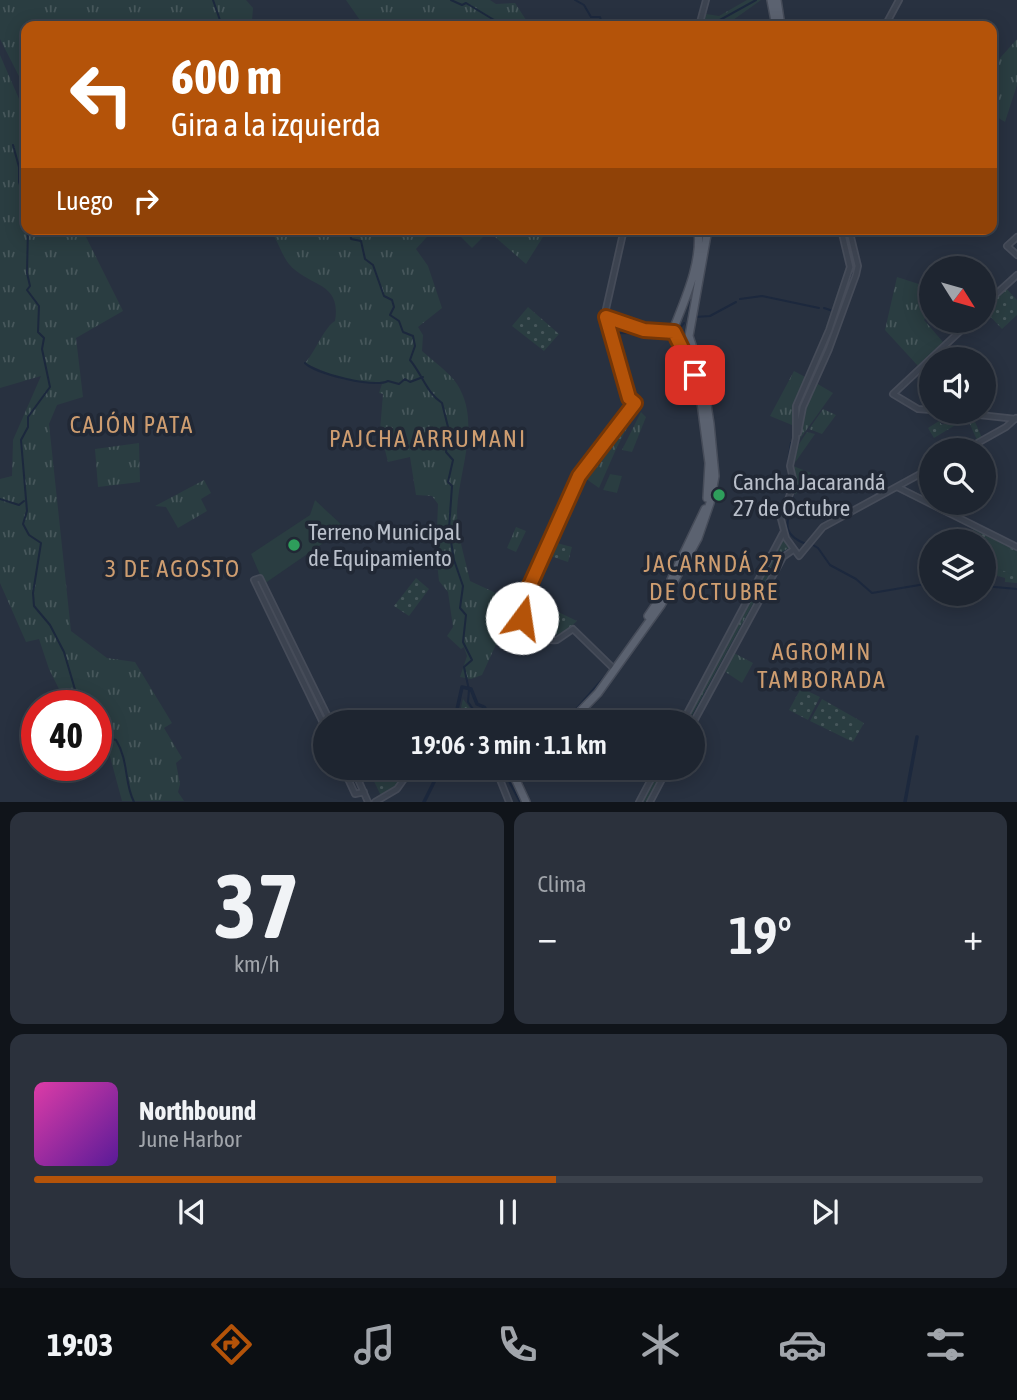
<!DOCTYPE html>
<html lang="es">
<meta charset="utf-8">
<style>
:root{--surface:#1e2530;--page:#2b313c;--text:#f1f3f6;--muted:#a1a5ab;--line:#3c424c;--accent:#b45309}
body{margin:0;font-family:"Asap Condensed",sans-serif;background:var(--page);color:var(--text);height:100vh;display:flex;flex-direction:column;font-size:26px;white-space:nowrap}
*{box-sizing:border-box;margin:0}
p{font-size:23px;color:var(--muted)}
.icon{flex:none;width:38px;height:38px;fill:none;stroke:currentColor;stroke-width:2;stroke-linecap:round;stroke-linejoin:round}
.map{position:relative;height:802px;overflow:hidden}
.side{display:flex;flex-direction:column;gap:10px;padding:10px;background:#10141a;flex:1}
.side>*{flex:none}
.banner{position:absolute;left:21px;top:21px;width:976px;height:214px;border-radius:14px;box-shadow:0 4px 18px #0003,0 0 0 2px var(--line);background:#b45309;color:#fff;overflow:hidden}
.needle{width:46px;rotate:127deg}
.buttons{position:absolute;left:919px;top:256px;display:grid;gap:14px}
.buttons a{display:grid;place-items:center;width:77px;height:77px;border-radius:50%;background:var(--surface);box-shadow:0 4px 18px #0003,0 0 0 2px var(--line);font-size:35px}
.speed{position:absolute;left:21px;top:690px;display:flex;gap:14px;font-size:35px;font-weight:700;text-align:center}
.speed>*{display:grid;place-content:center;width:91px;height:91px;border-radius:50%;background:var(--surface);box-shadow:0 4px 18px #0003,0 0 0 2px var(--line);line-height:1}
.speed .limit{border:10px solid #d22;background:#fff;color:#111}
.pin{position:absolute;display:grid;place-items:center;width:60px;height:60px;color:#fff;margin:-30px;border-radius:14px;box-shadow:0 4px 10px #0006}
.me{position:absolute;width:77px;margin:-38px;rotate:14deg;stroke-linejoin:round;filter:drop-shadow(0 0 5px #0008)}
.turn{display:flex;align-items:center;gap:24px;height:147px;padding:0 35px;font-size:32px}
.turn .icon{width:91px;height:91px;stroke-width:2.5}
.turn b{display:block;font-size:49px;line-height:60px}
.then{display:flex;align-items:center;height:66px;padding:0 35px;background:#0003;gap:14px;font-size:26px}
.big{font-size:52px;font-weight:600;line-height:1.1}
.side .tile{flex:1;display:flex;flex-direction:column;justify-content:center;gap:10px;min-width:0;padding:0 24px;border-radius:14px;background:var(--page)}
.side .dial{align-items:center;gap:0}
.dial b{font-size:91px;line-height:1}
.song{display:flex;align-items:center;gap:21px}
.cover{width:84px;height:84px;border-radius:10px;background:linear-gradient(135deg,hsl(320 70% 55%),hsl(270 70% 35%))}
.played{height:7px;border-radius:4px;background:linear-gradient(90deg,var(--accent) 55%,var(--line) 55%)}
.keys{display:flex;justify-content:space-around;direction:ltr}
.heat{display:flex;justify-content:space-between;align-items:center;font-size:38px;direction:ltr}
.side .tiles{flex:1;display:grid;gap:10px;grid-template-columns:1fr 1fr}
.tile:last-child{grid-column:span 2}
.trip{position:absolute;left:313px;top:710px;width:392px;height:70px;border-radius:35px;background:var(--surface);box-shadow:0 4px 18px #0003,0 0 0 2px var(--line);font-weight:600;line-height:70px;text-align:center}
.tab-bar{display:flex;height:112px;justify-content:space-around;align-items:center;background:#0c0f13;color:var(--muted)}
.tab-bar .icon{width:49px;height:49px}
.tab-bar .active{color:var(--accent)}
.tab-bar b{font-size:32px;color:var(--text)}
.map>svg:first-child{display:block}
</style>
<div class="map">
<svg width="1017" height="802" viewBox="0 0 1017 802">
<defs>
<pattern id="grass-tufts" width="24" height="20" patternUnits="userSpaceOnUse" patternTransform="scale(1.75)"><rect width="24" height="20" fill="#2a3d41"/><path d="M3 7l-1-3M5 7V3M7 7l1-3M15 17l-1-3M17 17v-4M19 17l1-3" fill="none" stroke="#47575b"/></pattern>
<pattern id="park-dots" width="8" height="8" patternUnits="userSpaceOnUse" patternTransform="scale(1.75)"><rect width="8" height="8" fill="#2a3d41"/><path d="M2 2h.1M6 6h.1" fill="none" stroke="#47575b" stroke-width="1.8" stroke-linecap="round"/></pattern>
</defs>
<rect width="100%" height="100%" fill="#283140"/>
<path fill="url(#grass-tufts)" d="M 0,0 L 246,0 L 253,8 L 252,21 L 256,26 L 26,26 L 26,90 L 0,39 Z
M 346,0 L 490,0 L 496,4 L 515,3 L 530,26 L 364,26 Z
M 747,0 L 761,0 L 733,20 L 699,26 L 706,14 L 719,16 Z
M 1017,39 L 1017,85 L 1005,122 L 992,114 L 992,67 Z
M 0,55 L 26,115 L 26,229 L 82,229 L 123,311 L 76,338 L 83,397 L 57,405 L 49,424 L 71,631 L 107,658 L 135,662 L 172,723 L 164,728 L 182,758 L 176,763 L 180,784 L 178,792 L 184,801 L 122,801 L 108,749 L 103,745 L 96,748 L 96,705 L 67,705 L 49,669 L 39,639 L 26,642 L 0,583 L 0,479 L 12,476 L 13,440 L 41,376 L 0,388 Z
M 269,229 L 434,229 L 416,249 L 428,266 L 442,308 L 418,327 L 423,335 L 422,351 C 433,361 449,372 457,384 C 482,423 458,471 457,512 C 457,534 465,558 470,581 L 498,594 L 494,619 L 499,638 L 482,675 L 471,679 L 460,677 L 467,656 L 464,647 L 461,649 L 447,636 L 453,627 L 448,592 L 439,581 L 436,553 L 438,504 L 432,496 L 416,495 L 410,457 L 388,462 L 380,430 L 383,394 L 379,393 L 382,384 L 341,379 L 305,363 C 315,352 325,326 335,321 C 342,281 308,287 289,264 C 281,254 278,240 269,229 Z
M 453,229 L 491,229 L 472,248 Z
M 499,229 L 548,229 L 526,264 L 494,236 Z
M 897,277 L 931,288 L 931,312 L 924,320 L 943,342 L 918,366 L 885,330 Z
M 794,371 L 807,378 L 795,404 L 792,425 L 770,416 Z
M 816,383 L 833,393 L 797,443 L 805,407 Z
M 823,409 L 836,415 L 822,434 L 809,429 Z
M 641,412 L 646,417 L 632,452 L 622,450 Z
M 807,432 L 815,434 L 794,464 L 799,444 Z
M 611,438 L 617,447 L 599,488 L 582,476 Z
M 139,443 L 140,482 L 98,487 L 95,449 Z
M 793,466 L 811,473 L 795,495 Z
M 204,480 L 211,493 L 201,499 L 207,511 L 178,528 L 166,507 L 155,506 Z
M 516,527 L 526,531 L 516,552 L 507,548 Z
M 784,537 L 790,549 L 783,554 L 690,723 L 684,723 Z
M 734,653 L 753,663 L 742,683 L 724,671 Z
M 463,699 L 481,723 L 458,721 Z
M 659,768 L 666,768 L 648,801 L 641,802 Z"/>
<path fill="url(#park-dots)" d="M 1005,287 L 1017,300 L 1017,315 L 1002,329 L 989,315 L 984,318 L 984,308 Z
M 528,307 L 559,334 L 544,351 L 512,326 Z
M 635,407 L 635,413 L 617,447 L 611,438 Z
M 950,415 L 973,417 L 982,438 L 977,440 L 967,418 L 934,438 L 928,428 L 939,421 L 942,425 L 951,420 Z
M 973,528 L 1017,550 L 1017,583 L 1005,582 L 1005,578 L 984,572 L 984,541 L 974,541 Z
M 553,542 L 572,547 L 568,562 L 547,555 Z
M 416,578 L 429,589 L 409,616 L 394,606 Z
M 527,597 L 577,621 L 560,636 L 548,628 L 541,637 L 527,626 L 524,618 Z
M 801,688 L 820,697 L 808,720 L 789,710 Z
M 822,699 L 864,723 L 853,742 L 810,721 Z
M 377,768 L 410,768 L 397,789 L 382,798 L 370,773 Z"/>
<path fill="#2a3d41" d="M 610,474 L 622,476 L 617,493 L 603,490 Z
M 315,500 L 345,528 L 264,584 L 251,554 L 310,515 Z
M 987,539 L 1017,552 L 1011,574 L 984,563 Z"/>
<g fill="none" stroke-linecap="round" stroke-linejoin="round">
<path stroke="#1c283d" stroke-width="2" d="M 213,0 L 222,26
M 451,0 L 462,5 L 466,3 L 504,26
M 575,0 L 584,5 L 591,17 L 600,17 L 602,24 L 608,26
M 709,26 L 756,0
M 13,145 L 19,167 L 19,182 L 26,204
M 28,229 L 27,273 L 30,286 L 27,290 L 39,306 L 38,332 L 44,338 L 42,349 L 50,387 L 28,417 L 28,427 L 21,440 L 27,511 L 23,524 L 29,535 L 41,543 L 33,593 L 34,606 L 50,625 L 64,652 L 76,693 L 80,700 L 90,705
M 350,229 L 351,239 L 361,241 L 365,259 L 373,265 L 384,296 L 392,300 L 394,307 L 390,315 L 399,321 L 403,332 L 413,336 L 415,346 L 410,360 C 422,374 426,392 442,403 L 449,431 L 446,452 L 453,460 L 448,482 L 452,486 L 449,529 L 454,560 L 463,586 L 460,608 L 466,615 L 463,642 L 472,660 L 464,667 L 469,690 L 468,702 L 483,723
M 845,229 L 854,263
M 850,282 L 854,267
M 740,299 L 762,296 L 819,308
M 841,305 L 848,287
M 824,308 L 833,311
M 695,317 L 710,316 L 736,302
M 681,327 L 684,323
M 619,333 L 670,334
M 305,363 C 316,374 374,388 388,381 L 399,384 L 405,379 L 410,382 L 423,377
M 813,377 L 839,314
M 798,416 L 811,381
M 791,443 L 788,462 L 791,486
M 793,491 C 794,515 773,531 806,544
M 0,499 L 19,505 L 24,501
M 813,545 L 818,548 L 830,565 L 856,579 L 872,593 L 931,583
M 984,586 L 1017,589
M 96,709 L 107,719 L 108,738 L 116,740 C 129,761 124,783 134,802
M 689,723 L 782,553 L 789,549
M 502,768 L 520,802
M 655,777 L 660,778 L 665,768"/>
<path stroke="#1c283d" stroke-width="3.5" d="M 702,245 L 704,229
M 685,339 L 696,276
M 687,346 L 695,365
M 454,723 L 462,687 L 471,689 L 477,704 L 484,707 L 496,723
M 565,723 L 608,674
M 424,802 L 441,768
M 905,802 L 917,737"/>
<g stroke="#464c59" stroke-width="8">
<path id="minor" d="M 699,26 L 706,0
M 885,26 L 899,0
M 841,229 L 850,267 L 829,330 L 796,406 L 796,438 L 790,466 L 794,483 L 781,519 L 786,538 L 799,556 L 823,527 L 931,468
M 1017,237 L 1007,246 L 1017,255
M 984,305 L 1017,275
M 607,317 L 638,329 L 673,332
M 931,410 L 918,409 L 893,394 L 972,320
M 943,411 L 1016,419
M 798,433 L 803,407 L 829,349 L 856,275 L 858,266 L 849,229
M 965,450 L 1006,427 L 1016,418
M 897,487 L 1017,547
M 612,667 L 573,629 L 557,640 C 538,642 523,630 521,611 L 579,476 L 635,403 L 629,398 L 607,321 L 606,309 L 624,229
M 444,723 L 455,723
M 682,723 L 783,533
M 693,723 L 783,557 L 793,550
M 326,729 L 254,580 L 260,578 L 331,723
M 343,768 L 355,794 L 364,792
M 353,768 L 368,802
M 491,768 L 499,777 L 509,802
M 375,802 L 397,789 L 412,768
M 639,802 L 657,768
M 650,802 L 668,768"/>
</g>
<g stroke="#464c59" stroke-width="10">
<path id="major" d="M 771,0 L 776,26
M 777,0 L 781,26
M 698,229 C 702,263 685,299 673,330 L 699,387 L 709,463 L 707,498
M 671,580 L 705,509
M 648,616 L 663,594
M 569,723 L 598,693 L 661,605 L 698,538 L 710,503 L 715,476 L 710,424 L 703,379 L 689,336 L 708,229
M 523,768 L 515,778 L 526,802"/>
</g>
<use href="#minor" stroke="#3c4350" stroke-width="4.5"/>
<use href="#major" stroke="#5b6270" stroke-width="7"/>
</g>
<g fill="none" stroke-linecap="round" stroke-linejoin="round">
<g stroke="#753606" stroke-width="18">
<path id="route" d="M 522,618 L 522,607 L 526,594 L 579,476 L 635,403 L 629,398 L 606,317 L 644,330 L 674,332 L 695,375"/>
</g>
<use href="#route" stroke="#b45309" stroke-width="12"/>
</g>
<g fill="#2e9e5b" stroke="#212835" stroke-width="2.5">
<circle cx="719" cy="495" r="7"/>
<circle cx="294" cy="545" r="7"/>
</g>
<g text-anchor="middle" stroke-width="7" stroke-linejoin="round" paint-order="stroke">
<g font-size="23" fill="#b9bfca" stroke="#212835" text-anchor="start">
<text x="733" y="490">Cancha Jacarandá<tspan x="733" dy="26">27 de Octubre</tspan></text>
<text x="308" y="540">Terreno Municipal<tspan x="308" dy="26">de Equipamiento</tspan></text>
</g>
<g font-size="24" letter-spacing="2" fill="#ce9d70" stroke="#212835">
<text x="132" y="433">CAJÓN PATA</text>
<text x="428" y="447">PAJCHA ARRUMANI</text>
<text x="714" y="572">JACARNDÁ 27<tspan x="714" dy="28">DE OCTUBRE</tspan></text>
<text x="173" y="577">3 DE AGOSTO</text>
<text x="822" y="660">AGROMIN<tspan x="822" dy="28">TAMBORADA</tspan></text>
</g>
</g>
</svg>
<div class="buttons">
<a><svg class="needle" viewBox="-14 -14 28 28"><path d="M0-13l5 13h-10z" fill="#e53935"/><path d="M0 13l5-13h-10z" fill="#a1a5ab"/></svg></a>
<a><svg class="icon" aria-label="sound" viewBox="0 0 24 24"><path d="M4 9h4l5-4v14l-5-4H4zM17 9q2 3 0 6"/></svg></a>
<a><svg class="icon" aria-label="search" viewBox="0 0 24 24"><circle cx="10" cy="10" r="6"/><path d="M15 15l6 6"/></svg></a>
<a><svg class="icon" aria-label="layers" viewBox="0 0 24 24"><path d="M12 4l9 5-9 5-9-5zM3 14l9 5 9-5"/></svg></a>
</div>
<div class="speed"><div class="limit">40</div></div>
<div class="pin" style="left:695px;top:375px;background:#d93025"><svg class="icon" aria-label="arrive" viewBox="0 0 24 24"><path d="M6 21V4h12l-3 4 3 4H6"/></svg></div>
<svg class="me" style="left:522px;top:618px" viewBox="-20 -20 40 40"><circle r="19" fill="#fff"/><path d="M0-13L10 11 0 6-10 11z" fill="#b45309"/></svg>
<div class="trip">19:06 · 3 min · 1.1 km</div>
<div class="banner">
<div class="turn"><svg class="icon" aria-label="left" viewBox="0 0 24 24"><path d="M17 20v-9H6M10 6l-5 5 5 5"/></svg><div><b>600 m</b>Gira a la izquierda</div></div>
<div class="then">Luego<svg class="icon" aria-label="right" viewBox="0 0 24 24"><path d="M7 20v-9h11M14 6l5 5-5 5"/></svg></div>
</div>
</div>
<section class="side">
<div class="tiles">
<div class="tile dial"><b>37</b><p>km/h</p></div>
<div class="tile"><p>Clima</p>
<div class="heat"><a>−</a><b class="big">19°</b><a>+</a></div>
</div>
<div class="tile">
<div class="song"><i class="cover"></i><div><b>Northbound</b><p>June Harbor</p></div></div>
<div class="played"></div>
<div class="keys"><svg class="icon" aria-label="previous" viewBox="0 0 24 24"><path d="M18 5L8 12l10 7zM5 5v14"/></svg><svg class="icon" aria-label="pause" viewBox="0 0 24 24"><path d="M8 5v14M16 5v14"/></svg><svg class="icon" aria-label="next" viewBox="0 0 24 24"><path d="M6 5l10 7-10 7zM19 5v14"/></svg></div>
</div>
</div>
</section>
<nav class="tab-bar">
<b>19:03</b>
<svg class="icon active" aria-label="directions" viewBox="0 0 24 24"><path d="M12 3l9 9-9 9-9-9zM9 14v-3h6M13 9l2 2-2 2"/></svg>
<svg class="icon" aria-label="music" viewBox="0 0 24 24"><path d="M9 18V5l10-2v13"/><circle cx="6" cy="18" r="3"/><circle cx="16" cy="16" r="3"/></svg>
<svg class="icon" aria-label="phone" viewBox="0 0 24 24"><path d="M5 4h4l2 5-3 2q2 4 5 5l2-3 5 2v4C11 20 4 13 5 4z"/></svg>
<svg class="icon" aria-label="climate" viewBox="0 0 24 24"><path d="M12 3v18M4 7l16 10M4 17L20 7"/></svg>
<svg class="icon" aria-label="car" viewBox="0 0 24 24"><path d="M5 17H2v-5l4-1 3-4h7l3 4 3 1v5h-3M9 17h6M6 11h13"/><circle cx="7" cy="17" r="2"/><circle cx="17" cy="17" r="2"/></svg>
<svg class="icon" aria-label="filters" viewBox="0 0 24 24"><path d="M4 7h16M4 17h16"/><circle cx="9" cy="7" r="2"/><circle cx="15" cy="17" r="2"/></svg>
</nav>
